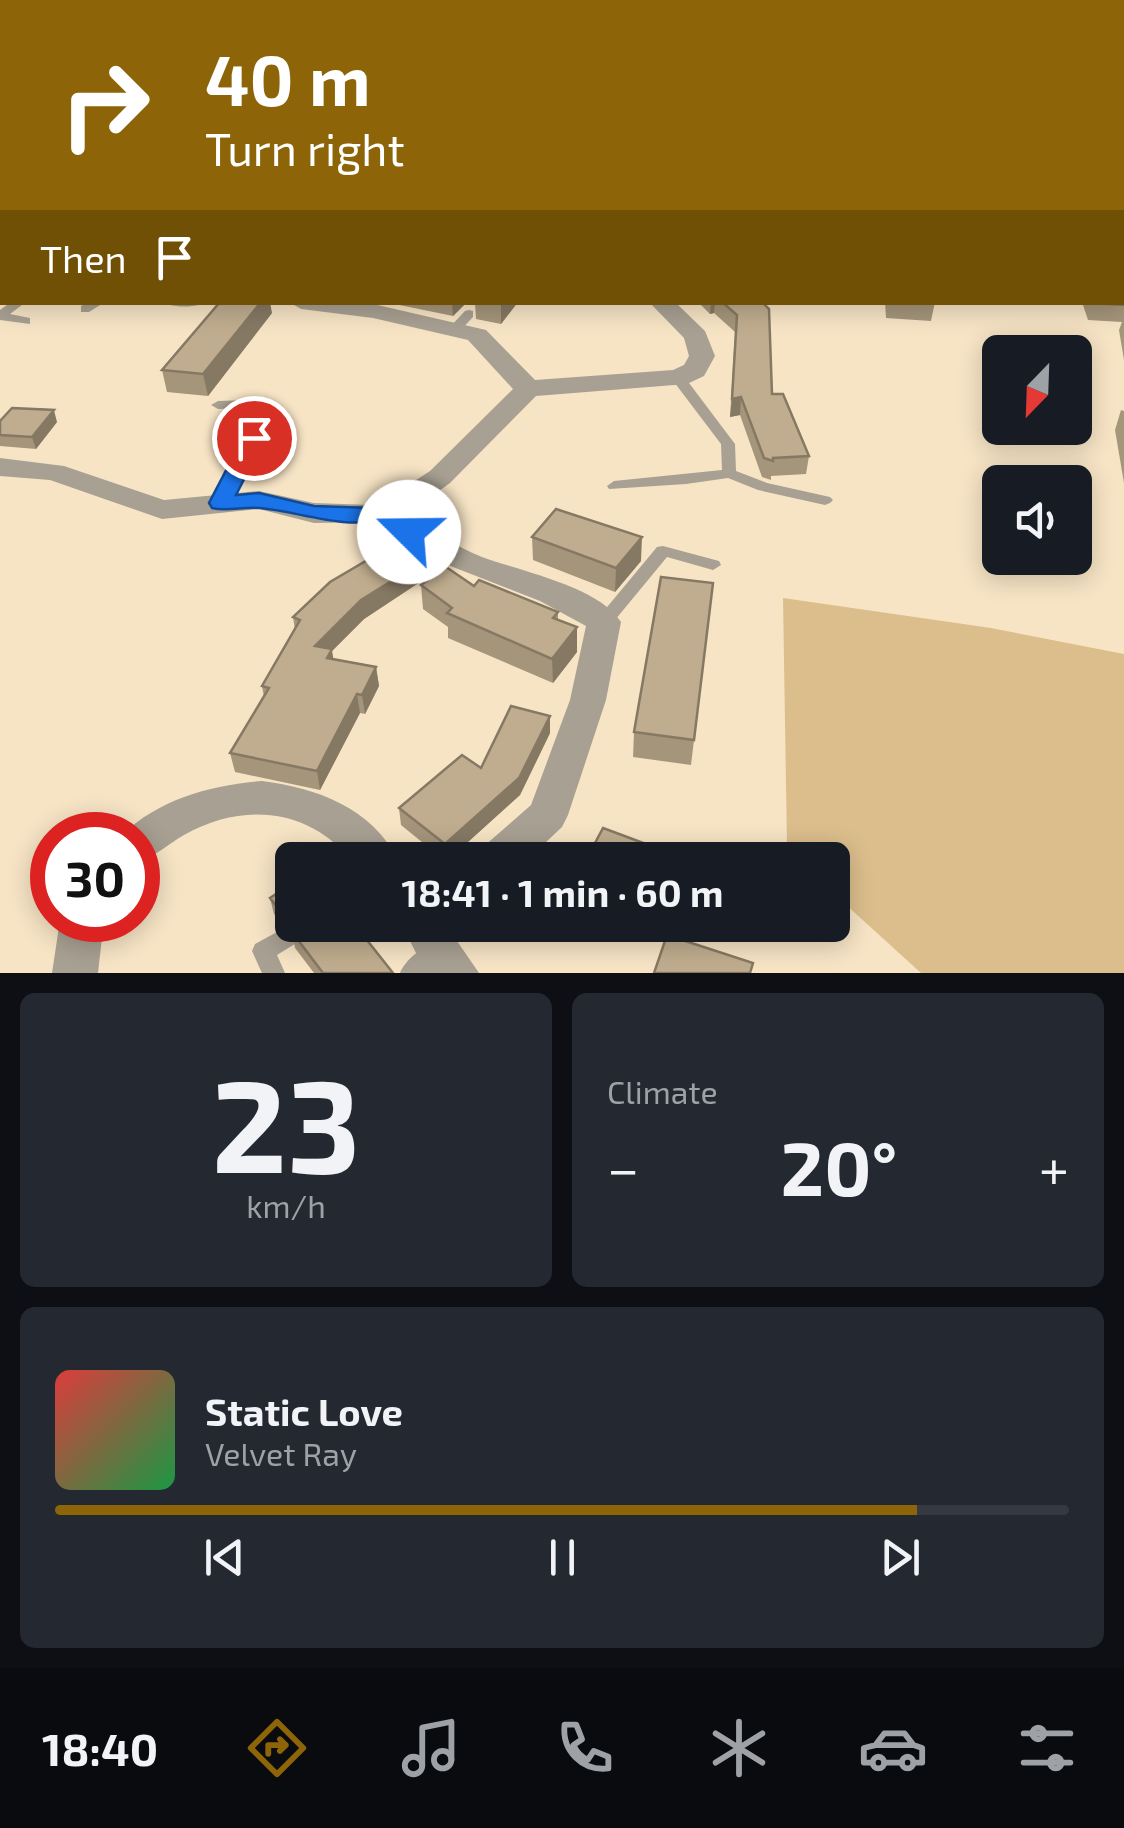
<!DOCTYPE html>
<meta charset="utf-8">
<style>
:root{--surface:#171b24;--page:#242831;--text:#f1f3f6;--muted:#9ea1a6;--line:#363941;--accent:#8d6407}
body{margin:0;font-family:"Exo 2",sans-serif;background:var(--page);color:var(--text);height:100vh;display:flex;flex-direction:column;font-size:38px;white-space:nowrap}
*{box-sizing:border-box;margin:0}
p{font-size:32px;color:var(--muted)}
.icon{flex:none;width:55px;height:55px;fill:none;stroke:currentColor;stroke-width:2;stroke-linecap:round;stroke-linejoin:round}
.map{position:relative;height:973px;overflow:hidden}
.panel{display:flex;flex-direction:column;gap:20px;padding:20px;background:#0d0f14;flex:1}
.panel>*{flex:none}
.guide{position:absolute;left:0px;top:0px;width:1125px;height:305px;box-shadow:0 5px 25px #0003;background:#8d6407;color:#fff;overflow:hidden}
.needle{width:65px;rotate:203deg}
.controls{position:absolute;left:982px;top:335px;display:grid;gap:20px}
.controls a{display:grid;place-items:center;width:110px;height:110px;border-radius:15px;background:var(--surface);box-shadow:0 5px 25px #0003;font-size:50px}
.speed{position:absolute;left:30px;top:812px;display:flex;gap:20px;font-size:50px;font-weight:700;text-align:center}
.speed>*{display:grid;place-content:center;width:130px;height:130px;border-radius:50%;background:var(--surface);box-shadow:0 5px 25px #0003;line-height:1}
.speed .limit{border:15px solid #d22;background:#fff;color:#111}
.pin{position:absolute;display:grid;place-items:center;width:85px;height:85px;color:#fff;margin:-42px;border:5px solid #fff;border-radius:50%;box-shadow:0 2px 10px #0007}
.me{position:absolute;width:110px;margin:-55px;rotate:292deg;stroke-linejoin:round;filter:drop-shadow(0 0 8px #0008)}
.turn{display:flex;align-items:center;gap:35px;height:210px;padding:0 40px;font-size:45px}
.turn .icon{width:130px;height:130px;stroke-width:2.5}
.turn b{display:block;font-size:70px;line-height:85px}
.then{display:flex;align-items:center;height:95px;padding:0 40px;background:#0003;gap:20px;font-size:38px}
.big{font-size:75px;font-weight:700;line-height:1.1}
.panel .card{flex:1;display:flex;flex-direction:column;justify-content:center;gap:15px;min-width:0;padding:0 35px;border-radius:15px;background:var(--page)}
.panel .dial{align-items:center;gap:0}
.dial b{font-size:130px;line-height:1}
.song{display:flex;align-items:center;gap:30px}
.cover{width:120px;height:120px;border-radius:15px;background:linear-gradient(135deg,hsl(0 70% 55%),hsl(140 70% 35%))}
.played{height:10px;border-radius:5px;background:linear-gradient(90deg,var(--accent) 85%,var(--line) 85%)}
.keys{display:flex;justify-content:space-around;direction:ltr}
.heat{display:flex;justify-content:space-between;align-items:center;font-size:55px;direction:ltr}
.panel .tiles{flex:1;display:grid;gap:20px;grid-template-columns:1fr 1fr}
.card:last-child{grid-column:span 2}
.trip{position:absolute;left:275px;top:842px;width:575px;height:100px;border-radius:15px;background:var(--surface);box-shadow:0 5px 25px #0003;font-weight:700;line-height:100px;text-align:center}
.tabs{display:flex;height:160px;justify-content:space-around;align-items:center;background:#090b0e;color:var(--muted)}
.tabs .icon{width:70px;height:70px}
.tabs .current{color:var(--accent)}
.tabs b{font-size:45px;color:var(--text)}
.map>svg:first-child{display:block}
</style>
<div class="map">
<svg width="1124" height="973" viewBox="0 0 1124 973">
<rect width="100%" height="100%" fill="#f7e4c5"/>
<path fill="#dcbe8c" d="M 783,598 L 991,628 L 1124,654 L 1124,973 L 921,973 L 833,893 L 832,860 L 799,860 L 787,846 Z"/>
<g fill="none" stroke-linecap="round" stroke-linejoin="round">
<path fill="#a8a092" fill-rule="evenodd" d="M 0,198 L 2,198 L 2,204 L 0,205 Z
M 0,264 L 2,264 L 2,270 L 0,270 Z
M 11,302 L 26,302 L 10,314 L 30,318 L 30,324 L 0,320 L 0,310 Z
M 89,302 L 105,302 L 89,312 L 81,312 L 81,306 Z
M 163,302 L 206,302 C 196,308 173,308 163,302 Z
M 469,310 L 473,311 L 473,317 L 458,333 L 450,333 L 450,327 L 465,311 Z
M 678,374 L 683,375 L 735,444 L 736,471 L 767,483 L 830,497 L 833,500 L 830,503 L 825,505 L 758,490 L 728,478 L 686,484 L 609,489 L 607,486 L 614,481 L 722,470 L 721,444 L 671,378 Z
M 247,400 L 272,412 L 244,476 L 225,506 L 215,506 L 212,503 L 230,476 L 257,414 L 245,408 L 218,409 L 211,405 L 218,401 Z
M 663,546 L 719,561 L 721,565 L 713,570 L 667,557 L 610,626 L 598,626 L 595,622 L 598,618 L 657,547 Z
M 290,925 L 298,928 L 301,935 L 298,942 L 277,955 L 285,973 L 262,973 L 252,951 L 255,944 Z
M 436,942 L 444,945 L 447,952 L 444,959 L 428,973 L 400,973 C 405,960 422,947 436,942 Z"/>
<path fill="#a8a092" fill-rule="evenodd" d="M 289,302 L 373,304 L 486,330 L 535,380 L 673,370 L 684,365 L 689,356 L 684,338 L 649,302 L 675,302 L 705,331 L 715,356 L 704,376 L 687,384 L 536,396 L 450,483 L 410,512 C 432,531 455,546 482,557 C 520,571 600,587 621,622 L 606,700 L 568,815 L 562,827 L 527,860 L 477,860 L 483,847 L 531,805 L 570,700 L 586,626 L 540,601 L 430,558 L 384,522 L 314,523 L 259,509 L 162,519 L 50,480 L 0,476 L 0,458 L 64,466 L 164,500 L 259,491 L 314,503 L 372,505 L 381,503 L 430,471 L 513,389 L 468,340 L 373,318 L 301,309 Z
M 262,781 C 317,788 372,808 398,860 L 351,860 C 308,808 243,802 184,835 C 168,844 156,856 138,862 L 138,835 L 122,835 C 159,799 212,785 262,781 Z
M 60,920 L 104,920 L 98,973 L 52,973 Z
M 402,925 L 446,925 L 479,973 L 426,973 Z"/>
<path fill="#897d6a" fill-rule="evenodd" d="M 949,0 L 964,0 L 965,2 L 951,2 Z
M 1122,199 L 1124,199 L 1124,212 L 1122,212 Z"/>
<path fill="#73654d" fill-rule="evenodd" d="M 2,164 L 2,176 L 0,177 L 0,165 Z"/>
</g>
<path fill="#a5957b" d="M 1122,42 L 1124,42 L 1124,118 L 1122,116 Z
M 1124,263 L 1124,360 L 1119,330 L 1122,322 L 1088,320 L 1082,302 L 1122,302 Z
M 385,302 L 467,302 L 453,316 Z
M 475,302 L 518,302 L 501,324 L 476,319 Z
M 698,302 L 762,302 L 772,394 L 809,456 L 806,474 L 771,476 L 771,480 L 762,477 L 740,415 L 730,417 L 735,332 L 714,313 L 710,314 Z
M 885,302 L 935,302 L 931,321 L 886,318 Z
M 272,313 L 208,396 L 167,392 L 162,370 Z
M 1121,410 L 1124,411 L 1124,483 L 1115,430 Z
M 0,421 L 57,422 L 36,449 L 0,446 Z
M 532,537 L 641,561 L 615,592 L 533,560 Z
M 423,580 L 364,619 L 332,651 L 333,660 L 376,667 L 379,686 L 365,714 L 360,713 L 320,790 L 235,772 L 230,753 L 264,697 L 262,686 L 295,630 L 293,617 Z
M 713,583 L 691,765 L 633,757 L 634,732 Z
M 421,585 L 474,586 L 558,612 L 558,620 L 577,627 L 577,652 L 553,683 L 448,638 L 448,627 L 423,609 Z
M 550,733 L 520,795 L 448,860 L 444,860 L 401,825 L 399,808 Z
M 292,883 L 292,922 L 282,925 L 274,914 L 270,898 Z
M 607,925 L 628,925 L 624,932 Z
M 292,932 L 393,973 L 314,973 L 295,948 Z"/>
<path fill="#867964" d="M 122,0 L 136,0 L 136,2 L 117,2 Z
M 401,0 L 416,0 L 414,2 L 398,2 Z
M 2,54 L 2,87 L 0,88 L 0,55 Z
M 261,302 L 270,302 L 272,313 L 208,396 L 203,374 Z
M 452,302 L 467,302 L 453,316 Z
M 503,302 L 518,302 L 501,324 L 501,305 Z
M 711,302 L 715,302 L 714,313 L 710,314 Z
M 741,397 L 740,415 L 730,417 L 732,399 Z
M 54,410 L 57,422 L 36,449 L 32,437 Z
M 642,537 L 641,561 L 615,592 L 616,568 Z
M 422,562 L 423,580 L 364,619 L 332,651 L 335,668 L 315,646 L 361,600 Z
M 577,627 L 577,652 L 553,683 L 552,659 Z
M 376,667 L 379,686 L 365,714 L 362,695 Z
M 357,694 L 360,713 L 320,790 L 317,771 Z
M 550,716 L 550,733 L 520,795 L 448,860 L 446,860 L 445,844 Z
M 288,906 L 291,922 L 282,925 L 279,909 Z"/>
<path fill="#c0ad8f" stroke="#867964" stroke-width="2.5" d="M 0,0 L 122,0 L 117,2 L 2,2 L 2,54 L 0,55 Z
M 351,0 L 401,0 L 398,2 L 346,2 Z
M 455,0 L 499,0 L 498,2 L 454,2 Z
M 569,0 L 823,0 L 827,1 L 826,2 L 569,2 Z
M 882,0 L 915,0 L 916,2 L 883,2 Z
M 1122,42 L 1124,42 L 1124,89 L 1122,87 Z
M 1122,260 L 1124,263 L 1124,305 L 1093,303 L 1122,302 Z
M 220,302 L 261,302 L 203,374 L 162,370 Z
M 722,302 L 762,302 L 769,309 L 772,394 L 783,394 L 809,456 L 773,458 L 773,461 L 764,458 L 741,397 L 732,399 L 737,315 Z
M 12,408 L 54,410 L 32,437 L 0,435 L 0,421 Z
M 556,509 L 642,537 L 616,568 L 532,537 Z
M 388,548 L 422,562 L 361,600 L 315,646 L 332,649 L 327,658 L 376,667 L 362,695 L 357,694 L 317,771 L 230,753 L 269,688 L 262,686 L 300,620 L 293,617 L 330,582 Z
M 446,567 L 474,586 L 479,580 L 558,612 L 553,618 L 577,627 L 552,659 L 447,613 L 452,608 L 421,585 Z
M 661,577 L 713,583 L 694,740 L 634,732 Z
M 511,706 L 550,716 L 519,778 L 445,844 L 399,808 L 462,755 L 481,768 Z
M 603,828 L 654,847 L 648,860 L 586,860 Z
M 292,883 L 292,908 L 288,906 L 279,909 L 270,898 Z
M 298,925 L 355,925 L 393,973 L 323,973 L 292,932 Z
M 667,935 L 753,963 L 750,973 L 654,973 Z"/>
<path fill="#1a73e8" stroke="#114b97" stroke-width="2.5" d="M 254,431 L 265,438 L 236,495 L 259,493 L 314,506 L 372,508 L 391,504 L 399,506 L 421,532 L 409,539 L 401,537 L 386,519 C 342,530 302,512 260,508 C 244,506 228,512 212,508 L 209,503 L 243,438 Z"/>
</svg>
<div class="controls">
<a><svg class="needle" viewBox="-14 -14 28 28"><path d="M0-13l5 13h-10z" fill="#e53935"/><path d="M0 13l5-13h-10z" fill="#9ea1a6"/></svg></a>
<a><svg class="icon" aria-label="sound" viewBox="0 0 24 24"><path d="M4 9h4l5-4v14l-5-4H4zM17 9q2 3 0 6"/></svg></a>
</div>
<div class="speed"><div class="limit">30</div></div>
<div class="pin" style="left:254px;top:438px;background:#d93025"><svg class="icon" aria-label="arrive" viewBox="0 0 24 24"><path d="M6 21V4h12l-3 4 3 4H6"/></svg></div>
<svg class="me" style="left:409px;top:532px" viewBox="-20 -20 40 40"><circle r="19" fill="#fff"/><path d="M0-13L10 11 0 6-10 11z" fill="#1a73e8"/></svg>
<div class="trip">18:41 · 1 min · 60 m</div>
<div class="guide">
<div class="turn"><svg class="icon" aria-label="right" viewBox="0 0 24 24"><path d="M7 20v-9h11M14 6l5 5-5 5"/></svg><div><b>40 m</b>Turn right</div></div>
<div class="then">Then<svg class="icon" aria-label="arrive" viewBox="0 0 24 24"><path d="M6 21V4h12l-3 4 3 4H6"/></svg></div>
</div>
</div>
<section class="panel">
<div class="tiles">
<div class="card dial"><b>23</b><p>km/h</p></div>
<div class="card"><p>Climate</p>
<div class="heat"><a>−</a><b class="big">20°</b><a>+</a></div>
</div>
<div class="card">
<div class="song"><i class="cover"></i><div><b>Static Love</b><p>Velvet Ray</p></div></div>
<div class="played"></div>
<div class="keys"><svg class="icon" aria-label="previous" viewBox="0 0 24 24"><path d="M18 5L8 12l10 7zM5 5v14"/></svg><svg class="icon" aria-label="pause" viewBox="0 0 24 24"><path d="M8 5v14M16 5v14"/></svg><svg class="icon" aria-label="next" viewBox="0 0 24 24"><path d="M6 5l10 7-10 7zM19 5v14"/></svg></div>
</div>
</div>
</section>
<nav class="tabs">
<b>18:40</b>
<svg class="icon current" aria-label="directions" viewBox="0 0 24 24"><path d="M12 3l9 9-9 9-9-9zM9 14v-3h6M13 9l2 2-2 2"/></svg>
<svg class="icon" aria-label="music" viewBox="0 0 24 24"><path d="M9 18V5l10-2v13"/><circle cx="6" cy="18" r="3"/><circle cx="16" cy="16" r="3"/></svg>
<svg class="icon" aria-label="phone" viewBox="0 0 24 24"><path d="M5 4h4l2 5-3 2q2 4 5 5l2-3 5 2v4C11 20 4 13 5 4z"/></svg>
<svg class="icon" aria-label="climate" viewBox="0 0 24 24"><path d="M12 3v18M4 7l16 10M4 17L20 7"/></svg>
<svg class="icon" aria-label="car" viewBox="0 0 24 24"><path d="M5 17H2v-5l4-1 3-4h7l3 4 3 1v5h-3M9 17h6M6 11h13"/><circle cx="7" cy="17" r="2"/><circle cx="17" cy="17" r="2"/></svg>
<svg class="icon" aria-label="filters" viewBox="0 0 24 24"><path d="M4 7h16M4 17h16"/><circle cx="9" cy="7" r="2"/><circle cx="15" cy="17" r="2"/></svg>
</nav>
